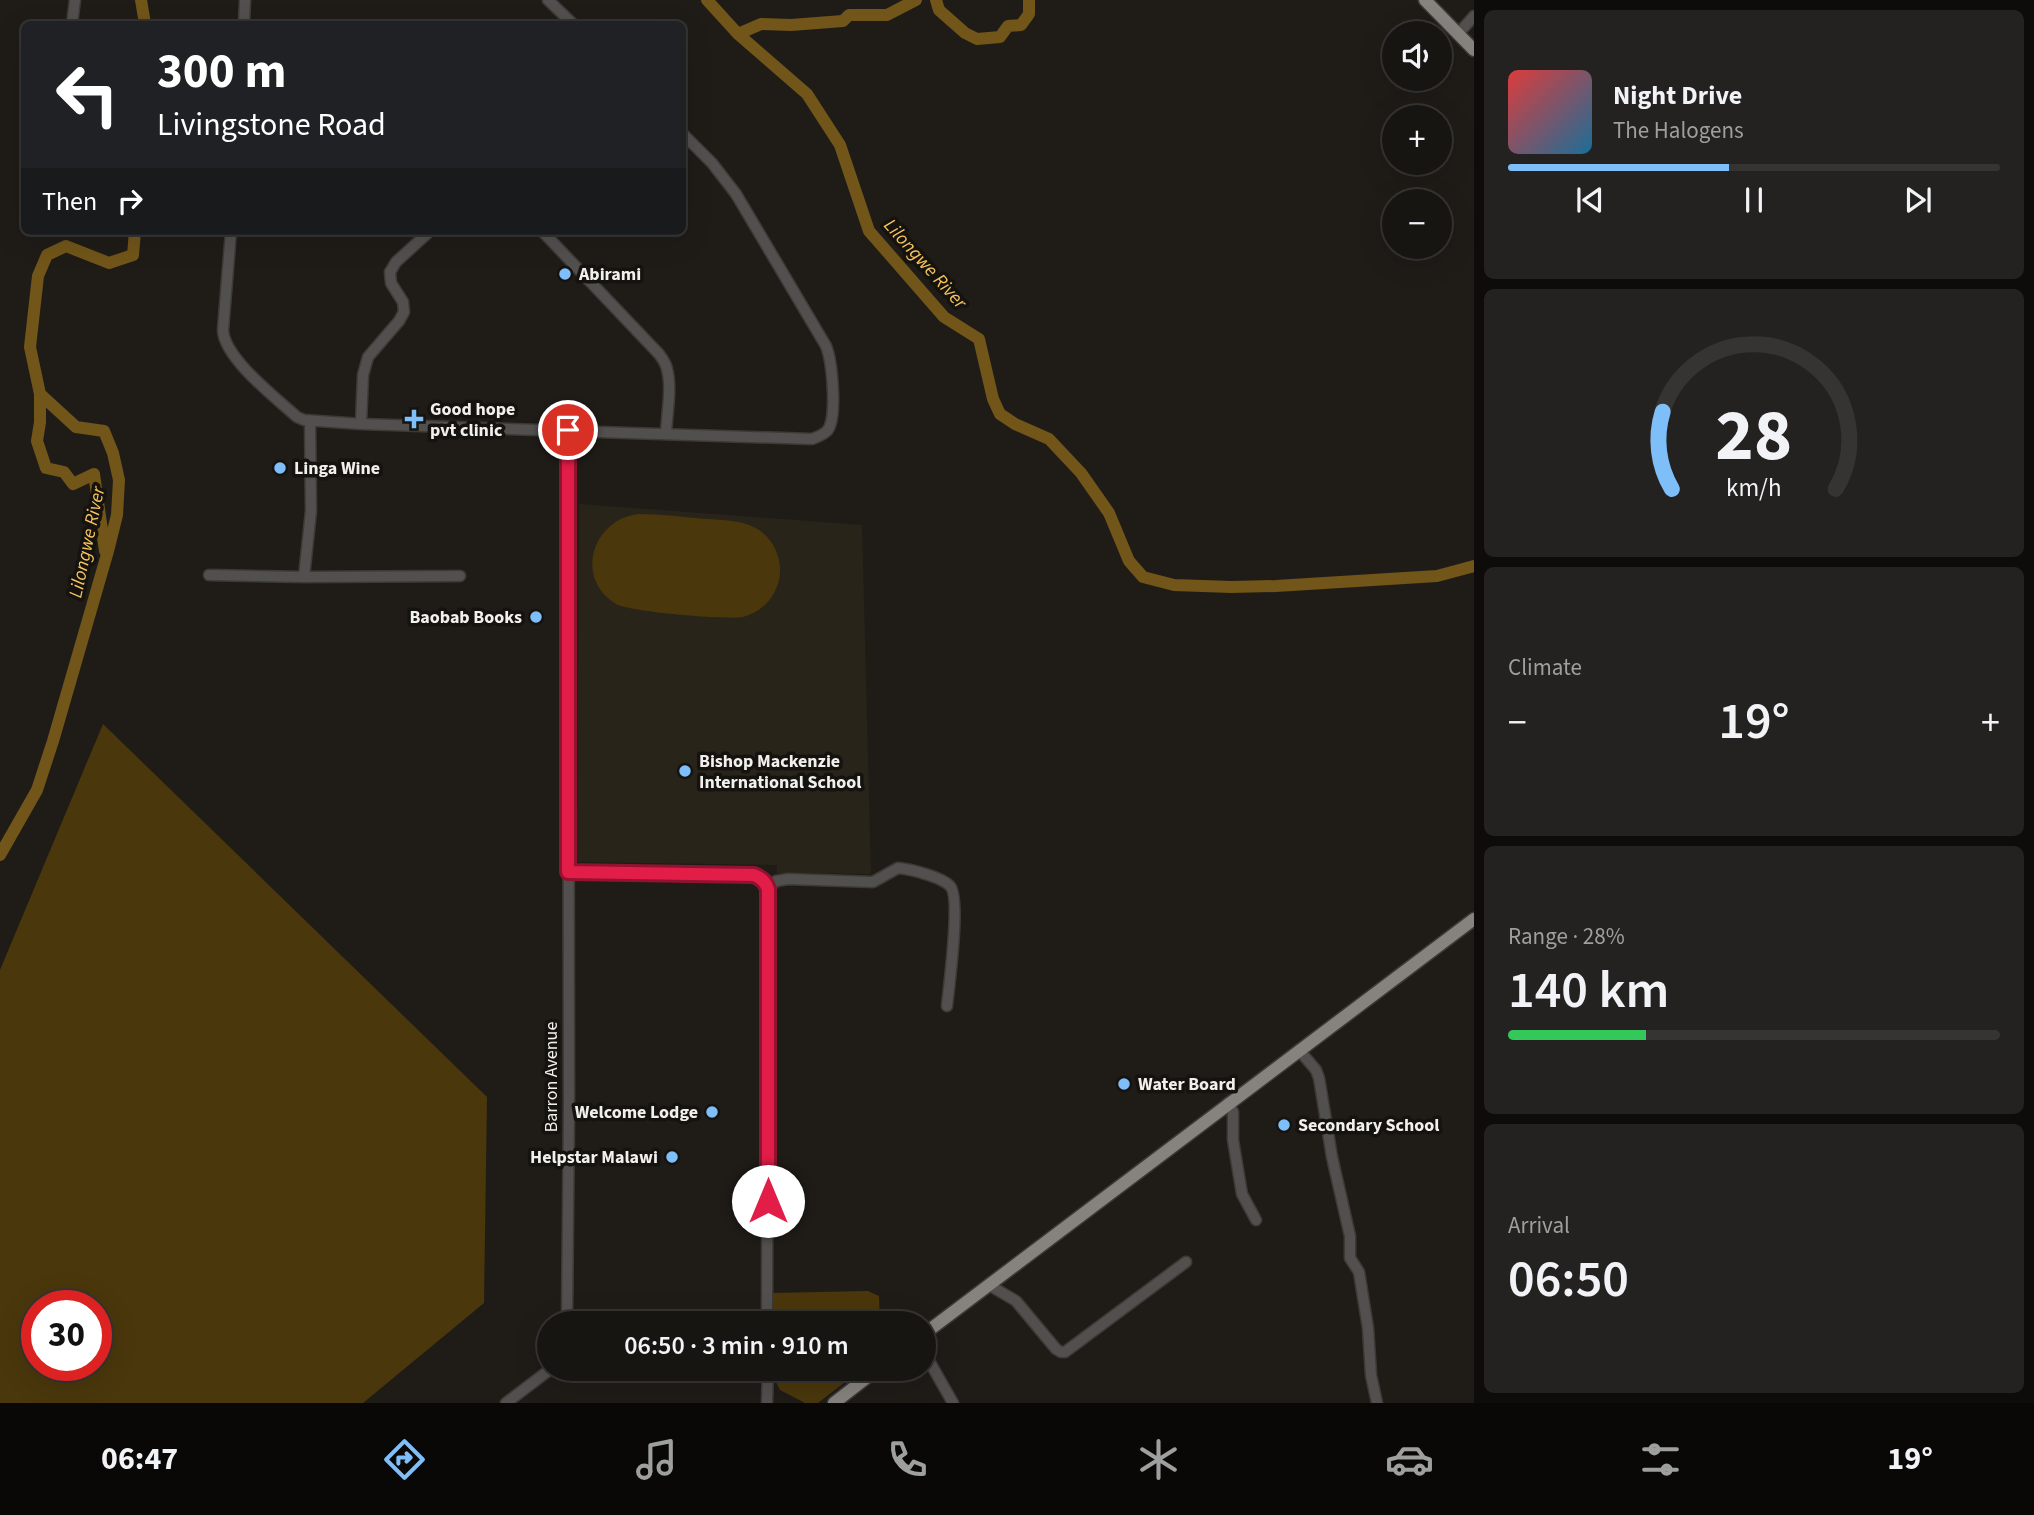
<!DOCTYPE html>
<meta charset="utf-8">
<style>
:root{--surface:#171512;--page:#242220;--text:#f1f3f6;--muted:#9e9f9f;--line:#363432;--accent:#7ebef9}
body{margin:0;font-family:"Source Sans 3",sans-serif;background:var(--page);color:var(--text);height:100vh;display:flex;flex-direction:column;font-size:26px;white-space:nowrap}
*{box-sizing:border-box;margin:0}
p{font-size:23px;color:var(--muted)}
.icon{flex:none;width:38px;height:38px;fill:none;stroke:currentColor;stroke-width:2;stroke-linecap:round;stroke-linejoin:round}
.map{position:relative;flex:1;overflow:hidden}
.sheet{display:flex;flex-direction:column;gap:10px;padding:10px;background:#0d0c0a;width:560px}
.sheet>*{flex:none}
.top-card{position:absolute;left:21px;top:21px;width:665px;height:214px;border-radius:10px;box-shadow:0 7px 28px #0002,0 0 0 2px var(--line);background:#202124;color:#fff;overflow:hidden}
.fabs{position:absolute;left:1382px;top:21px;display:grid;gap:14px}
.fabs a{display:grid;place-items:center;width:70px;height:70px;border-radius:50%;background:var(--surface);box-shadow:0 7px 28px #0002,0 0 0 2px var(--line);font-size:35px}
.speed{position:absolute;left:21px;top:1290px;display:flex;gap:14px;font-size:35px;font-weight:700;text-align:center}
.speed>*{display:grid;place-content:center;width:91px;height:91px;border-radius:50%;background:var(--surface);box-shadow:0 7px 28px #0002,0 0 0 2px var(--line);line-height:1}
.speed .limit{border:10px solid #d22;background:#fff;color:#111}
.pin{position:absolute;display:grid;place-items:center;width:60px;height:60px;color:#fff;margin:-30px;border:4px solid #fff;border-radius:50%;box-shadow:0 2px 7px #0007}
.me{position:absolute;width:77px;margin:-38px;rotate:0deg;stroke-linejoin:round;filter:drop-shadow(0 0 5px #0008)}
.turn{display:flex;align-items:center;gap:24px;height:147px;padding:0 21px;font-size:32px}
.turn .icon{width:91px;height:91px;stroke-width:2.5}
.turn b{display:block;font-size:49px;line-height:60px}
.then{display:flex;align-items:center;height:66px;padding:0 21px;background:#0003;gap:14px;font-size:26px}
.big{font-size:52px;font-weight:600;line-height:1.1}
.sheet .card{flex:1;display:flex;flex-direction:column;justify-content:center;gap:10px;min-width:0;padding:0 24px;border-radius:10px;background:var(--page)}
.sheet .dial{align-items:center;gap:0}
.dial svg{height:182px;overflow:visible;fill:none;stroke:var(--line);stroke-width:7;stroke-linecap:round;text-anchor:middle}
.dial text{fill:var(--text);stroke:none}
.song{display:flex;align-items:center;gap:21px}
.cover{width:84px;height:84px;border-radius:10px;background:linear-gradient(135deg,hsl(0 70% 55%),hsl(200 70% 35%))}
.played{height:7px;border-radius:4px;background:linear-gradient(90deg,var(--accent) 45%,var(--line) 45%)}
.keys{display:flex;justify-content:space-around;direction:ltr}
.heat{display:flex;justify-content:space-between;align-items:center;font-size:38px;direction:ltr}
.charge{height:10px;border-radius:5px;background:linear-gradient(90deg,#34c759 28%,var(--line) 0)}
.trip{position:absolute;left:537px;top:1311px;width:399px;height:70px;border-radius:35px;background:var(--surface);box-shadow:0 7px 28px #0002,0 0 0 2px var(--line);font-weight:600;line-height:70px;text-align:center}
.dock{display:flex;height:112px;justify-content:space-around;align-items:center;background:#090807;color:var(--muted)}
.dock .icon{width:49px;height:49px}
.dock .current{color:var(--accent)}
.dock b{font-size:32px;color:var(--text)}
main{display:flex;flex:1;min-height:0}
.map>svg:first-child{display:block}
</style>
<main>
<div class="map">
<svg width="1474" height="1403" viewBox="0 0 1474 1403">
<rect width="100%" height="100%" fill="#1f1c18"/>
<path fill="#29241a" d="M 579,504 L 862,525 L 871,874 L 777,873 L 777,865 L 577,862 Z"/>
<path fill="#4a370c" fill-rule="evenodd" d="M 638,514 C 661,514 684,517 707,519 C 721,520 736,520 749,525 C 775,534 788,566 775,591 C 769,604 757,613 743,617 C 726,620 631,612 616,604 C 574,579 592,520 638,514 Z
M 103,724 L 487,1097 L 484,1303 L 363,1403 L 0,1403 L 0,970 ZM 37,1306 L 96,1306 L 96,1365 L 37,1365 Z
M 868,1291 L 879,1296 L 880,1323 L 773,1323 L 772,1293 Z
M 774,1369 L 774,1368 L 862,1369 L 818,1403 L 805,1403 L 780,1390 L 774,1378 Z"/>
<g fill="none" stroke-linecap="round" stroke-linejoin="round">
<path stroke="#715519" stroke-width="12" d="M 141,0 L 145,24
M 707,0 L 738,34 L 807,94 L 840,145 L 869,231 L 944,317 L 979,339 L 993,399 L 1000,414 L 1015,424 L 1049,439 L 1081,473 L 1109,513 L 1129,561 L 1143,577 L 1174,585 L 1231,587 L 1276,586 L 1437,576 L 1474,566
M 936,0 L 939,10 L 965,33 L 977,39 L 1000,37 L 1008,26 L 1021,25 L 1029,14 L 1029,0
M 738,34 L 761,24 L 791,25 L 843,21 L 849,15 L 887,15 L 916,0
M 40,394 L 40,422 L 37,441 L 46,468 L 64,472 L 73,484 L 94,474 L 105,551
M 0,855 L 37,790 L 53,741 L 108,551 L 117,515 L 119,480 L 113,453 L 104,431 L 76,427 L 40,394 L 30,347 L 38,276 L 47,255 L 66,246 L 109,263 L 133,255 L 135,231"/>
<g stroke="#3d3a36" stroke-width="13">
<path id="minor" d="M 548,0 L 573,24
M 72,24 L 75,0
M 244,24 L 245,0
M 1458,34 L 1474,16
M 231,231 L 223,330 C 224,358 276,398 297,417 L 304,420 L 361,424 L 812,439 C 817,437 823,435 827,431 C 838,419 832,361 826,346 L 736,194 L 712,163 L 682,133
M 542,231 L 659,354 C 662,358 666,364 667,369 C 672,388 667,413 666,433
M 361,424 L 363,375 L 368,357 L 399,321 L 404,312 L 403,302 L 391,283 L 390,272 L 396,262 L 430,231
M 209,575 L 304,577 L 311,511 L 310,422
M 304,577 L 460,576
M 567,872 L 754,875 C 761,877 765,881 768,889 L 767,1323
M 768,889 L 776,881 L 788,879 L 873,882 L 898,868 C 910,869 942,877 950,886 C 961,897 949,986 947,1006
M 1299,1050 L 1316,1070 L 1319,1078 L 1332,1157 L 1350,1236 L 1350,1258 L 1359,1272 L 1368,1328 L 1371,1375 L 1377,1403
M 1228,1103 L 1233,1112 L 1233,1140 L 1242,1194 L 1256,1220
M 989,1285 L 1016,1301 L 1056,1349 L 1061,1352 L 1065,1352 L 1186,1262
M 567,1323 L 569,1107 L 568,430
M 924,1352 L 953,1403
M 506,1403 L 552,1368
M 767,1403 L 768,1368"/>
</g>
<g stroke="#3d3a36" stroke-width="15">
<path id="major" d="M 1425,0 L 1474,50
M 924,1334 L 1474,919
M 834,1403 L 879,1368"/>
</g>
<use href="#minor" stroke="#51504e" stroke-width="10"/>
<use href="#major" stroke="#86837f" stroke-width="12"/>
</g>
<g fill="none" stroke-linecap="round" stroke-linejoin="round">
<g stroke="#92132f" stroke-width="18">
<path id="route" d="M 568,430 L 568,872 L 754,875 C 761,878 765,881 768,889 L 768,1201"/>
</g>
<use href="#route" stroke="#e11d48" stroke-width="12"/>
</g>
<g fill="#7ebef9" stroke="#15130f" stroke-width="2.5">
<circle cx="565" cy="274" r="7"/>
<path d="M410.5 408.5h7v7h7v7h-7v7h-7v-7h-7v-7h7z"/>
<circle cx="280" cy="468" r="7"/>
<circle cx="536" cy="617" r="7"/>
<circle cx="685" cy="771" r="7"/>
<circle cx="1124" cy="1084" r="7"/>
<circle cx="712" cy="1112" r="7"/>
<circle cx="1284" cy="1125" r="7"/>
<circle cx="672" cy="1157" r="7"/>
</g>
<g text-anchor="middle" stroke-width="7" stroke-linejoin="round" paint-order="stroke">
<g font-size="18" font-weight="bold" fill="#f2f0ed" stroke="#15130f" text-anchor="start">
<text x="579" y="280">Abirami</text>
<text x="430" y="415">Good hope<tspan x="430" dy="21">pvt clinic</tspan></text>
<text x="294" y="474">Linga Wine</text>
<text x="522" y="623" text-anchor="end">Baobab Books</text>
<text x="699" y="767">Bishop Mackenzie<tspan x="699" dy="21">International School</tspan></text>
<text x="1138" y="1090">Water Board</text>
<text x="698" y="1118" text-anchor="end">Welcome Lodge</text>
<text x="1298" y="1131">Secondary School</text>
<text x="658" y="1163" text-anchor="end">Helpstar Malawi</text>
</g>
<g font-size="18" fill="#f2f0ed" stroke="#15130f">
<text transform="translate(551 1077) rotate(-90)" y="6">Barron Avenue</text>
</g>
<g font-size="19" font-style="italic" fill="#f8c45c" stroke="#15130f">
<text transform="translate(926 263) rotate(48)" y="7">Lilongwe River</text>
<text transform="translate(86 542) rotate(-78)" y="7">Lilongwe River</text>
</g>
</g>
</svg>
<div class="fabs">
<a><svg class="icon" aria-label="sound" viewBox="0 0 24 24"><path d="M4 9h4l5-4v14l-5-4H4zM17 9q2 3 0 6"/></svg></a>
<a>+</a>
<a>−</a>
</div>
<div class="speed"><div class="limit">30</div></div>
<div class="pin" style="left:568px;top:430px;background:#d93025"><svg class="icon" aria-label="arrive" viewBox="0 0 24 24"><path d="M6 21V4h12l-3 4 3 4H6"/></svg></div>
<svg class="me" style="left:768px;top:1201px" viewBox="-20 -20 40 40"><circle r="19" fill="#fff"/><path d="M0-13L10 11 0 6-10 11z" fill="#e11d48"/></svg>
<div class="trip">06:50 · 3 min · 910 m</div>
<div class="top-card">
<div class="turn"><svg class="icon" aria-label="left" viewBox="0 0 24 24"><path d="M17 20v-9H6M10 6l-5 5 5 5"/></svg><div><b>300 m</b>Livingstone Road</div></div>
<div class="then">Then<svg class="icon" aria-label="right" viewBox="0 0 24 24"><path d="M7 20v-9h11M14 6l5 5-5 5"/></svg></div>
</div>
</div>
<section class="sheet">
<div class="card">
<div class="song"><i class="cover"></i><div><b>Night Drive</b><p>The Halogens</p></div></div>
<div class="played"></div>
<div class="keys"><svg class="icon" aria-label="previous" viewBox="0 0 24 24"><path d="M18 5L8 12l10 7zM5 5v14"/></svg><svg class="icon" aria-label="pause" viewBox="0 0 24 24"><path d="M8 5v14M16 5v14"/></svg><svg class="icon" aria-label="next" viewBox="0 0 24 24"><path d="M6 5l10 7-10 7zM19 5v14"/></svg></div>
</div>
<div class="card dial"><svg viewBox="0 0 100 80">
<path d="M14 69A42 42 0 1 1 86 69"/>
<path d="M14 69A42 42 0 0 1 10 35" stroke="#7ebef9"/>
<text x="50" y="56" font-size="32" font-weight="700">28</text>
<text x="50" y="72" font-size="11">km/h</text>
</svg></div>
<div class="card"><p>Climate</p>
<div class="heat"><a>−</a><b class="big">19°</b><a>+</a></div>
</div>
<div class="card"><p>Range · 28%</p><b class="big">140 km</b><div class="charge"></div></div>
<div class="card"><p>Arrival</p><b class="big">06:50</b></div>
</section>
</main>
<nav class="dock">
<b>06:47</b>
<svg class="icon current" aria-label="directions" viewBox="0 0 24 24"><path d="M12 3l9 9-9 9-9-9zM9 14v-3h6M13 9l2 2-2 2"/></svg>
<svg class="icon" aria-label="music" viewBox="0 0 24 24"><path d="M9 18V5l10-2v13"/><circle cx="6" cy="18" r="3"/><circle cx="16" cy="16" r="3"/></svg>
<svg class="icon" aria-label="phone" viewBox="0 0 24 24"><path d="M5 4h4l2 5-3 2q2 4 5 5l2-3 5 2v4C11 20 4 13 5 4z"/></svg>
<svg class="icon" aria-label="climate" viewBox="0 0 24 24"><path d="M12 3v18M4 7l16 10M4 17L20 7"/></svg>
<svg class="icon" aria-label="car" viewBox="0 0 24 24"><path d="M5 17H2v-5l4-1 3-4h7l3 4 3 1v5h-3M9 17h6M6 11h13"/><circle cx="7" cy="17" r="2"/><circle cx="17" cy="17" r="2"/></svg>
<svg class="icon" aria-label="filters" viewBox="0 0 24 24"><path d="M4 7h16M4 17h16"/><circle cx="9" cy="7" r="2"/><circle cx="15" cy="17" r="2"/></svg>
<b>19°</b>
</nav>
